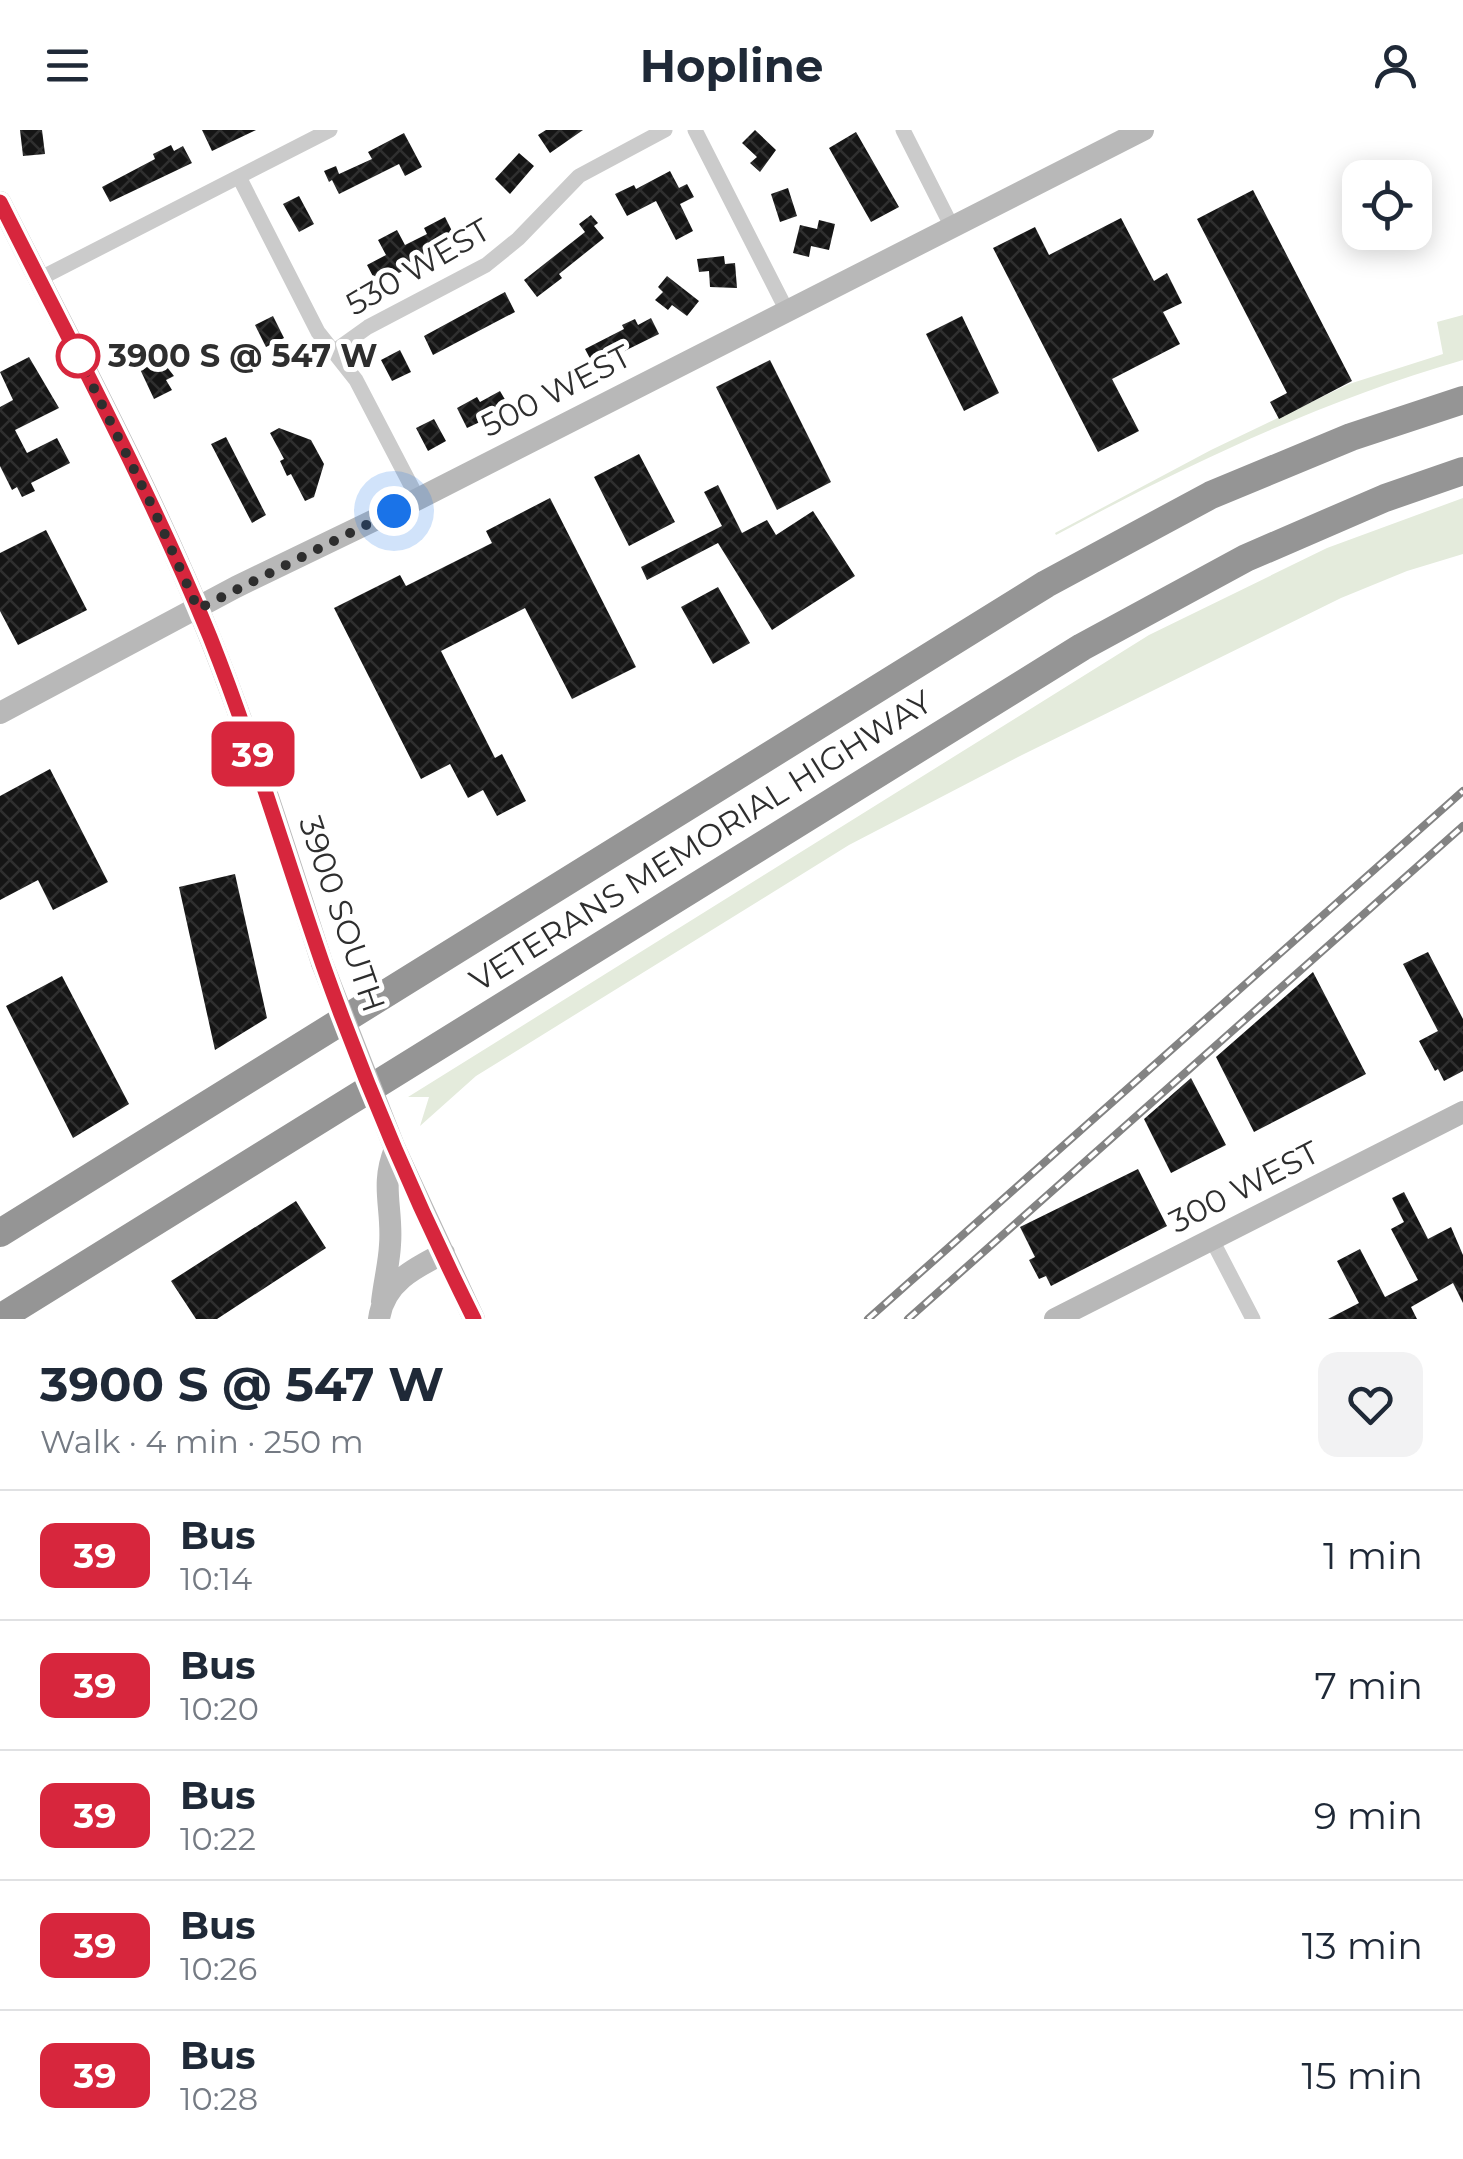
<!DOCTYPE html>
<html lang="en">
<head>
<meta charset="utf-8">
<style>
  body { margin:0; font-family:Montserrat,sans-serif; background:#f2f2f3; color:#1f2937; height:100vh; display:flex; flex-direction:column; font-size:38px; white-space:nowrap }
  * { box-sizing:border-box; margin:0 }
  p { font-size:32px; color:#747a83 }
  .icon { flex:none; width:55px; height:55px; fill:none; stroke:currentColor; stroke-width:2; stroke-linecap:round; stroke-linejoin:round }
  .map { position:relative; height:1189px; overflow:hidden }
  .sheet { display:flex; flex-direction:column; background:#fff; flex:1 }
  .sheet>* { flex:none }
  .badge { padding:0 20px; border-radius:15px; font-size:35px; line-height:65px }
  .controls { position:absolute; left:1342px; top:30px; display:grid; gap:20px }
  .controls a { display:grid; place-items:center; width:90px; height:90px; border-radius:20px; background:#fff; box-shadow:0 5px 25px #0003; font-size:50px }
  .you { position:absolute; width:50px; height:50px; margin:-25px; border:8px solid #fff; border-radius:50%; background:#1a73e8; box-shadow:0 0 0 15px #1a73e833 }
  .map>.badge { position:absolute; translate:-50% -50%; box-shadow:0 0 0 5px #fff }
  .round { display:grid; place-items:center; flex:none; width:105px; height:105px; border-radius:20px; background:#f2f2f3 }
  .headline { display:flex; align-items:center; justify-content:space-between; height:170px; padding:0 40px }
  h1 { font-size:48px; font-weight:700; line-height:75px }
  ul { padding:0; list-style:none }
  li { display:flex; align-items:center; gap:30px; height:130px; padding:0 40px; border-top:2px solid #e0e1e3 }
  li div { flex:1 }
  li b { display:block; font-size:38px }
  li em { font-style:normal }
  li .badge { min-width:110px; font-weight:700; text-align:center }
  header { display:flex; justify-content:space-between; align-items:center; height:130px; padding:0 40px; background:#fff; font-size:45px; font-weight:700 }
  .map>svg:first-child { display:block }
  .green { fill:#e4ebdc }
  .building { fill:url(#building-cross-hatch) }
  .lines { fill:none; stroke-linecap:round; stroke-linejoin:round }
  .street { stroke:#cbcbcb; stroke-width:15 }
  .secondary { stroke:#b8b8b8; stroke-width:22 }
  .highway { stroke:#959595; stroke-width:28 }
  .rail-casing { stroke:#838383; stroke-width:8 }
  .rail { stroke:#fff; stroke-width:4; stroke-dasharray:11; stroke-linecap:butt }
  .secondary-bridge { stroke:#b8b8b8; stroke-width:22 }
  .line-casing { stroke:#fff; stroke-width:22 }
  .line { stroke:#d7263d; stroke-width:15 }
  .walk { stroke:#2e2e2e; stroke-width:10; stroke-dasharray:0 18 }
  .stop-dot { fill:#fff; stroke:#d7263d; stroke-width:5 }
  .labels { text-anchor:middle; stroke-width:10; stroke-linejoin:round; paint-order:stroke }
  .street-label { font-size:32px; fill:#2e2e2e; stroke:#fff }
  .stop-label { font-size:32px; font-weight:bold; fill:#2e2e2e; stroke:#fff; text-anchor:start }
</style>
</head>
<body>
<header><svg class="icon" aria-label="menu" viewBox="0 0 24 24"><path d="M4 6h16M4 12h16M4 18h16"/></svg>Hopline<svg class="icon" aria-label="person" viewBox="0 0 24 24"><circle cx="12" cy="8" r="4"/><path d="M4 21q1-7 8-7t8 7"/></svg></header>
<div class="map">
<svg width="1463" height="1189" viewBox="0 0 1463 1189">
  <defs>
    <pattern id="building-cross-hatch" width="8" height="8" patternUnits="userSpaceOnUse" patternTransform="scale(2.5)"><rect width="8" height="8" fill="#151515"/><path d="M0 0l8 8M0 8l8-8" fill="none" stroke="#2f2f2f"/></pattern>
  </defs>
  <rect width="100%" height="100%" fill="#fff"/>
  <!-- green -->
  <path class="green" d="M1463,185v45c-144,42 -275,104 -407,175l-1,-2 156,-83 138,-66 94,-30 -6,-32z
    M1463,368v56l-56,17 -66,27 -319,157 -173,90 -373,231 -56,50 9,-29h-21l741,-462 178,-87z"/>
  <!-- building -->
  <path class="building" d="M20,0h22l3,24 -22,2z
    M202,0h54l-44,21z
    M546,0h37l-33,23 -12,-18z
    M755,0l21,20 -16,22 -10,-9 7,-6 -15,-14z
    M856,2l43,75 -28,15 -42,-74z
    M404,3l18,34 -17,9 -6,-12 -60,30 -7,-14 -3,2 -5,-11 12,-5 3,8 33,-15 -4,-7z
    M171,15l3,6 9,-5 9,17 -82,39 -8,-15 53,-28 -2,-5z
    M519,23l15,13 -24,28 -15,-15z
    M670,41l9,17 8,-4 7,13 -14,7 13,27 -17,9 -20,-39 -29,15 -12,-22 19,-9 2,4z
    M788,58l9,28 -17,6 -9,-28z
    M1253,60l99,191 -73,38 -9,-17 17,-9 -90,-174z
    M299,66l15,28 -15,8 -16,-28z
    M591,85l7,8 -4,3 10,12 -45,36 3,4 -25,19 -13,-17 61,-48 -6,-8z
    M445,87l13,26 -81,41 -10,-19 19,-10 -8,-15 19,-10 8,15 22,-11 -3,-6z
    M1121,88l33,63 13,-8 15,30 -19,9 17,32 -68,35 27,52 -41,21 -105,-204 42,-21 14,28z
    M819,90l16,4 -6,26 -18,-4 -2,11 -16,-4 7,-28 17,4z
    M724,126l1,8 10,-1 2,25 -27,-1 -1,-16 -10,1 -2,-13z
    M667,146l32,25 -12,15 -15,-11 -4,5 -13,-10 8,-8 -5,-5z
    M505,162l10,20 -82,43 -9,-19z
    M273,186l11,22 -18,9 -11,-22z
    M962,186l37,77 -35,18 -38,-77z
    M651,188l8,16 -65,32 -9,-17 39,-20 -2,-4 13,-6 3,6z
    M400,220l11,22 -19,9 -11,-21z
    M29,227l30,51 -44,22 12,23 30,-15 13,25 -39,20 4,8 -13,6 -5,-10 -5,3 -12,-24v-59l13,-7 -13,-28z
    M159,227l15,19 -8,4 6,10 -18,9 -15,-32z
    M770,230l61,122 -54,28 -61,-123z
    M500,261l10,17 -43,20 -10,-20 20,-11 3,5z
    M434,289l12,22 -18,10 -12,-23z
    M279,298l32,12 13,24 -10,33 -9,4 -14,-27 -4,2 -7,-15 4,-2 -14,-26z
    M226,307l40,78 -14,8 -41,-79z
    M639,324l36,68 -46,24 -35,-69z
    M718,355l24,48 25,-13 9,15 37,-24 42,65 -83,54 -54,-87 -71,37 -6,-13 81,-41 -18,-34z
    M550,368l86,169 -64,32 -47,-91 -84,43 54,107 7,-4 24,47 -29,15 -14,-26 -15,8 -18,-34 -29,15 -87,-171 66,-33 6,11 86,-43 -6,-12z
    M46,400l41,80 -69,35 -18,-34v-58z
    M718,457l32,56 -37,21 -32,-57z
    M50,639l58,113 -55,28 -15,-30 -38,20v-104z
    M235,744l32,144 -52,32 -36,-163z
    M1428,822l35,67v52l-19,10 -6,-12 -3,2 -16,-30 19,-10 -35,-67z
    M1313,842l53,102 -112,58 -38,-75z
    M62,846l67,128 -56,34 -67,-132z
    M1191,948l35,67 -55,28 -27,-54z
    M1138,1039l29,57 -116,60 -5,-10 -7,3 -10,-19 6,-3 -15,-30z
    M1404,1062l24,47 23,-12 12,28v48l-10,-20 -42,24 6,12h-89l31,-16 -22,-42 23,-12 25,48 33,-17 -27,-51 13,-7 -12,-24z
    M296,1071l30,47 -109,71h-21l-25,-38z"/>
  <g class="lines">
    <!-- street -->
    <path class="street" d="M695,0l92,181
      M903,0l49,97
      M239,47l79,155 38,48 62,119
      M39,149l291,-149
      M333,222l35,-25 118,-62 32,-26 61,-63 86,-46
      M1212,1110l41,79"/>
    <!-- secondary -->
    <path class="secondary" d="M0,72c73,145 151,287 211,438 42,106 76,214 111,323
      M0,583l236,-126 182,-88 725,-369
      M395,1019l79,170
      M382,1172c2,-19 7,-38 8,-57 3,-37 -10,-59 5,-96
      M379,1189c5,-36 35,-51 65,-66
      M1055,1189l408,-207"/>
    <!-- highway -->
    <path class="highway" d="M0,1103l1046,-649 165,-89 140,-58 112,-37
      M0,1188l1082,-671 164,-89 139,-60 78,-27"/>
    <!-- rail casing -->
    <g class="rail-casing">
      <path id="rail" d="M868,1189l595,-528
        M908,1189l555,-493"/>
    </g>
    <!-- rail -->
    <use href="#rail" class="rail"/>
    <!-- secondary-bridge -->
    <path class="secondary-bridge" d="M322,833l73,186"/>
  </g>
  <g class="lines">
    <!-- line casing -->
    <g class="line-casing">
      <path id="line" d="M0,72c72,144 149,286 210,435 43,108 75,219 113,328 43,121 94,240 151,354"/>
    </g>
    <!-- line -->
    <use href="#line" class="line"/>
    <!-- walk -->
    <path class="walk" d="M78,226l-4,-8 80,162 44,99 196,-98"/>
  </g>
  <!-- markers -->
  <circle class="stop-dot" cx="78" cy="226" r="20"/>
  <g class="labels">
    <!-- street labels -->
    <g class="street-label">
      <text transform="translate(418 137) rotate(-30)" y="11">530 WEST</text>
      <text transform="translate(556 261) rotate(-27)" y="11">500 WEST</text>
      <text transform="translate(701 711) rotate(-32)" y="11">VETERANS MEMORIAL HIGHWAY</text>
      <text transform="translate(342 784) rotate(71)" y="11">3900 SOUTH</text>
      <text transform="translate(1244 1057) rotate(-27)" y="11">300 WEST</text>
    </g>
    <!-- stop labels -->
    <g class="stop-label">
      <text x="108" y="237">3900 S @ 547 W</text>
    </g>
  </g>
</svg>
<div class="controls">
<a><svg class="icon" aria-label="locate" viewBox="0 0 24 24"><circle cx="12" cy="12" r="6"/><path d="M12 2v4M12 18v4M2 12h4M18 12h4"/></svg></a>
</div>
<div class="you" style="left:394px;top:381px"></div>
<b class="badge" style="left:253px;top:624px;background:#d7263d;color:#fff">39</b>
</div>
<section class="sheet">
<div class="headline"><div><h1>3900 S @ 547 W</h1><p>Walk · 4 min · 250 m</p></div><a class="round"><svg class="icon" aria-label="heart" viewBox="0 0 24 24"><path d="M12 20l-8-8c-3-5 5-10 8-4 3-6 11-1 8 4z"/></svg></a></div>
<ul>
<li><span class="badge" style="background:#d7263d;color:#fff">39</span><div><b>Bus</b><p>10:14</p></div><em>1 min</em></li>
<li><span class="badge" style="background:#d7263d;color:#fff">39</span><div><b>Bus</b><p>10:20</p></div><em>7 min</em></li>
<li><span class="badge" style="background:#d7263d;color:#fff">39</span><div><b>Bus</b><p>10:22</p></div><em>9 min</em></li>
<li><span class="badge" style="background:#d7263d;color:#fff">39</span><div><b>Bus</b><p>10:26</p></div><em>13 min</em></li>
<li><span class="badge" style="background:#d7263d;color:#fff">39</span><div><b>Bus</b><p>10:28</p></div><em>15 min</em></li>
</ul>
</section>
</body>
</html>
